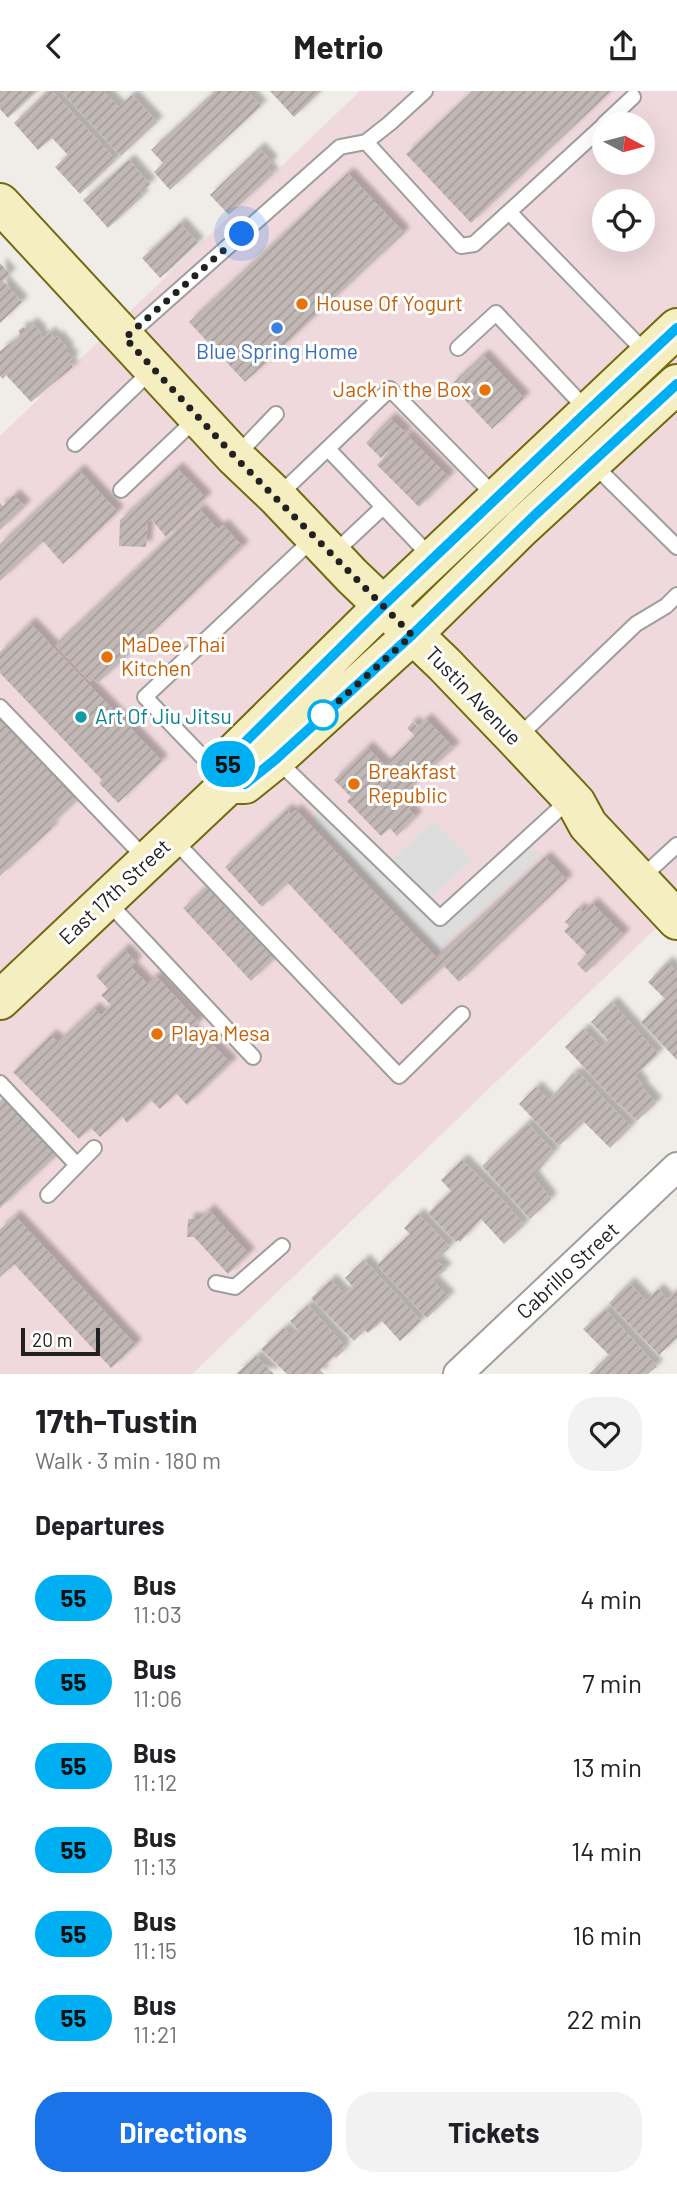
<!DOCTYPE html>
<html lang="en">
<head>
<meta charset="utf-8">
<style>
  body { margin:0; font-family:Barlow,sans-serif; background:#f2f2f2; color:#202124; height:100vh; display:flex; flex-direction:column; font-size:26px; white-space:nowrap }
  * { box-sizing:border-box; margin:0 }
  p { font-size:23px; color:#757577 }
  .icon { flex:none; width:38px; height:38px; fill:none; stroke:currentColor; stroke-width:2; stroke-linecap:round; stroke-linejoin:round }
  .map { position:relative; height:1283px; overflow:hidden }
  .drawer { display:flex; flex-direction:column; background:#fff; flex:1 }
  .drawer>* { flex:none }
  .badge { padding:0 14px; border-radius:23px; font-size:24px; line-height:46px }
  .needle { width:46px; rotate:97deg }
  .controls { position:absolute; left:592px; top:21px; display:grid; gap:14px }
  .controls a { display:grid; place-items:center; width:63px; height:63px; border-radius:50%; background:#fff; box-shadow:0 7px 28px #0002; font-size:35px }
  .scale { position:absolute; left:21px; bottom:18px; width:79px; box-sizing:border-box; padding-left:7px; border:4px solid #212121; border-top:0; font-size:19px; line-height:24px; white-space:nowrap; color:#212121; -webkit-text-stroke:5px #fff; paint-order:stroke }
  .you { position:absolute; width:35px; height:35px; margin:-18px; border:5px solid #fff; border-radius:50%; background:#1a73e8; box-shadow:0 0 0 10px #1a73e833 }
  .map>.badge { position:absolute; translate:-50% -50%; box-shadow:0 0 0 4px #fff }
  h2 { padding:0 35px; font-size:26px; line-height:63px }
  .round { display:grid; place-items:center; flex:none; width:74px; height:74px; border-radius:28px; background:#f2f2f2 }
  .head { display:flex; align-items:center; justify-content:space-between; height:119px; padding:0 35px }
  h1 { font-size:33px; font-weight:700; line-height:52px }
  .action { display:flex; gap:14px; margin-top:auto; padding:14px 35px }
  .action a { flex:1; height:80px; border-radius:28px; background:#1a73e8; color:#fff; font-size:28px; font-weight:700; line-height:80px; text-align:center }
  .action a+a { background:#f2f2f2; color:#202124 }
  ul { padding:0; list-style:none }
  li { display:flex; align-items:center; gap:21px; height:84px; padding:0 35px }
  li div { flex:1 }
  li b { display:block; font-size:26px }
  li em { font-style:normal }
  li .badge { min-width:77px; font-weight:700; text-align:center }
  header { display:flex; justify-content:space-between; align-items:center; height:91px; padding:0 35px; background:#fff; font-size:32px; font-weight:700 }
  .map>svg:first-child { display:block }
  .commercial { fill:#efd9dc; fill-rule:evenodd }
  .parking { fill:#ddd }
  .building { fill:url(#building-hatch); filter:url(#shadow) }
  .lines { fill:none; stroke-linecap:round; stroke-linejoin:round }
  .lane-casing { stroke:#9e9e9e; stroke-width:18 }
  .street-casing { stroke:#9e9e9e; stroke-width:32 }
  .secondary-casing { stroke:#726a0e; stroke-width:42 }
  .lane { stroke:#fff; stroke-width:14 }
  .street { stroke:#fff; stroke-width:28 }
  .secondary { stroke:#f5eec1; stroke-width:38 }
  .line-casing { stroke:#fff; stroke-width:16 }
  .line { stroke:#00aff2; stroke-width:10 }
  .walk { stroke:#212121; stroke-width:7; stroke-dasharray:0 12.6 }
  .food-dot { fill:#e8710a; stroke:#fff; stroke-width:2.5 }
  .shop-dot { fill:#3f7fe0; stroke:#fff; stroke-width:2.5 }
  .stop-dot { fill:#fff; stroke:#00aff2; stroke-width:3.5 }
  .culture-dot { fill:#0f9aa8; stroke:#fff; stroke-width:2.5 }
  .labels { text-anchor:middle; stroke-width:6; stroke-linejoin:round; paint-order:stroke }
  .food-label { font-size:21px; fill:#c56008; stroke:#fff; text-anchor:start }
  .shop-label { font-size:21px; fill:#366cbe; stroke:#fff }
  .street-label { font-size:21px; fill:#212121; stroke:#fff }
  .culture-label { font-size:21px; fill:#0d838f; stroke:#fff; text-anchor:start }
</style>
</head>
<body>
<header><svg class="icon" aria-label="back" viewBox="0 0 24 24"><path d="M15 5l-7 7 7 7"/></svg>Metrio<svg class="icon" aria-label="share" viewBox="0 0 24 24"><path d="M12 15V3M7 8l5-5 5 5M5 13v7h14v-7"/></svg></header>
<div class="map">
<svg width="677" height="1283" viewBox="0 0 677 1283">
  <defs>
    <pattern id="building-hatch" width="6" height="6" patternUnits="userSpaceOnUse" patternTransform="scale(1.75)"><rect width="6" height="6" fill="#c1b7b5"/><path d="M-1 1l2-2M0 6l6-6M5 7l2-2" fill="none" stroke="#a69d9b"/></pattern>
    <filter id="shadow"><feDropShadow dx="6" dy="-6" stdDeviation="2" flood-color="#0004"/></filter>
  </defs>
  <rect width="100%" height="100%" fill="#f0ece8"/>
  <!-- commercial -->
  <path class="commercial" d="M360,0h317v817l-485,466h-192v-938zM604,33h38v39h-38zM604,110h38v39h-38z"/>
  <!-- parking -->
  <path class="parking" d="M324,701l67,69 42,-40 39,39 -42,39 10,9 76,-65 27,11 -106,98 -124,-130z"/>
  <!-- building -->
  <path class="building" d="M0,0h37l-29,27 -8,-9z
    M47,0h5l64,69 -36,34 -25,-27 13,-12 -16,-17 -14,12 -24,-27z
    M61,0h42l16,16 13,-12 25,27 -36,34z
    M215,0h32l14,15 -91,84 -16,-18 9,-9 -12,-13z
    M270,0h51l-27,26z
    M473,0h138l-140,132 -65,-69z
    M259,57l13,14 -5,5 6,7 -44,41 -19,-20z
    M129,69l21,24 -10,8 3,4 -35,32 -25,-28z
    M348,82l56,60 -159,149 -56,-60z
    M180,132l18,20 -38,35 -18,-20z
    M0,172l10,11 -7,7 19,21 -22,21z
    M31,232l10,9 -2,1 4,5 6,-6 6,6 2,-2 11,13 -2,2 7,7 -4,4 4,5 -42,35 -25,-27 -3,4 -3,-3v-25l19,-14 1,-4 -2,-2 5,-4 2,2z
    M483,264l41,43 -32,31 -41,-44z
    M390,327l16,15 -25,25 -15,-15z
    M407,344l42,42 -30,30 -42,-42z
    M177,377l29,30 -40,39 -14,-17 -4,2 -2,25 -27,-1 1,-26z
    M79,379l39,42 -55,52 -20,-23 -43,40v-37z
    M14,404l11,11 -25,24v-27l3,3z
    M199,418l19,20 5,-4 20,22 -145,136 -4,-4 -4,3 -35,-37z
    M30,532l132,138 -44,42 -19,-20 3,-3 -102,-107v-21z
    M0,624l62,67 -2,2 16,17 -26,25 2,2 -52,48z
    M426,628l28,29 -46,42 10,11 -9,8 7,8 -19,19 -7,-8 -9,8 -34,-35 4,-4 -17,-17 33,-33 18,18 30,-29 -8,-8 6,-6 4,5z
    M287,718l4,5 5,-4 140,147 109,-100 22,23 -108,102 -15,-16 -42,39 -114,-122 -26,24 -37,-40z
    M206,796l68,72 -23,22 -68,-73z
    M592,812l32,32 -38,38 -9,-9 10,-10 -23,-23 5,-5 -4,-4 14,-14 4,4z
    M124,858l12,13 -5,5 9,9 7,8 9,-8 43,46 -8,8 12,13 4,-4 24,24 -44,42 -11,-12 -16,16 -9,-9 -24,23 -5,-7 -22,21 -9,-9 -12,11 -66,-67 38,-37 7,7 36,-34 7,7 10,-10 -10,-10 7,-6 -12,-13z
    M667,871l10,10v88l-36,-38 24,-23 -17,-17z
    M612,911l46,52 -23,22 8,9 -2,1 15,17 -19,18 -16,-16 -1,1 -55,-59 19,-18 17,18 7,-7 -17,-18z
    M578,981l53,55 -21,21 -26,-26 -25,24 -40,-42 17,-17 13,13 24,-27 1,2z
    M4,1006l53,58 -57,53v-107z
    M527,1032l27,29 -21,24 18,23 -21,20 -48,-53z
    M462,1069l40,39 22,26 -20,19 -23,-25 -21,23 -2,-2 -2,2 -28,-29 23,-22 -10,-11z
    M209,1119l40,44 -21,20 -34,-37h-7l1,-18h11z
    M418,1123l32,33 -14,13 10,9 -13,12 16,16 -22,21 -50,-53 33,-31 -6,-6z
    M15,1125l121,129 -25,23 -97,-104 -14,13v-48z
    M364,1169l57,61 -21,20 -18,-20 -14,12 -3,-3 -11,11 -43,-43 20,-18 13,14 9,-7 -8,-9z
    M629,1192l17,18 12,-12 9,10 10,-9v48l-18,17 -50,-52z
    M308,1214l37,41 -3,2 2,2 -8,8 -2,-2 -14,14 4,4h-37l-26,-25 23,-21 8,8 6,-6 -8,-9z
    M605,1218l52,57 -9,8h-59l20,-19 -26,-26z
    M256,1265l18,18h-38z"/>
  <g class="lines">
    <!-- lane casing -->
    <g class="lane-casing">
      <path id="lane" d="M604,33l29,-27
        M366,51l95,104 13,-2 130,-119
        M509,121l138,142
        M126,246l214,-190 26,-5 24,-19 35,-32
        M458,257l38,-35 91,97
        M75,353l77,-74
        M328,358l103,108
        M236,365l40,-42
        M592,372l85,84
        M121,399l76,-72
        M277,406l113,-108 106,108
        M333,463l50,-47
        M0,616l147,153
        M517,647l119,-114 30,-18 11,-11
        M277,669l163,158 130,-119
        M221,685l-76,-79 169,-159
        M173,748l226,237 63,-62
        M640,788l37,-34
        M107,810l146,156
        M0,992l77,82
        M48,1104l46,-47
        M216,1192l19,4 47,-41"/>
    </g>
    <!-- street casing -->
    <g class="street-casing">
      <path id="street" d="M458,1283l219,-207"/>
    </g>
    <!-- secondary casing -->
    <g class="secondary-casing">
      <path id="secondary" d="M0,112l235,254 42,40 75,79 92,88 72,75 60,64 12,22 89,95
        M229,693l-3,-15 5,-13 152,-150 294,-278
        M0,909l229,-216h16l31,-25 136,-124 109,-107 156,-144"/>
    </g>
    <!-- lane -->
    <use href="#lane" class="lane"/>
    <!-- street -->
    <use href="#street" class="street"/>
    <!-- secondary -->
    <use href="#secondary" class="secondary"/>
  </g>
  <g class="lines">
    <!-- line casing -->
    <g class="line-casing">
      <path id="line" d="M677,237l-89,83 -205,195 -152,150 -5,13 3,15h16l31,-25 136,-124 124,-121 141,-130"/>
    </g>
    <!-- line -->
    <use href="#line" class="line"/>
    <!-- walk -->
    <path class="walk" d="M242,143l-117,104 110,119 177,178 -94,85 5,-5"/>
  </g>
  <!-- markers -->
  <g class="food-dot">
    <circle cx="302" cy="213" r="7"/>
    <circle cx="485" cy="299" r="7"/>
    <circle cx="107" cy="566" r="7"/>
    <circle cx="354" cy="693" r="7"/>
    <circle cx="157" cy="943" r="7"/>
  </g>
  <circle class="shop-dot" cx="277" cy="237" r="7"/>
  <circle class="stop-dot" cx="323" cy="624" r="14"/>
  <circle class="culture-dot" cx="81" cy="626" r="7"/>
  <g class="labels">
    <!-- food labels -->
    <g class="food-label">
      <text x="316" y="220">House Of Yogurt</text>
      <text x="471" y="306" text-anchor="end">Jack in the Box</text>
      <text x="121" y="561">MaDee Thai<tspan x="121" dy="24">Kitchen</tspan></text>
      <text x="368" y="688">Breakfast<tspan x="368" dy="24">Republic</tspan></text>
      <text x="171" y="950">Playa Mesa</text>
    </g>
    <!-- shop labels -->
    <g class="shop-label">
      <text x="277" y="268">Blue Spring Home</text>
    </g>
    <!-- street labels -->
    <g class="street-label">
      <text transform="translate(473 605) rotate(46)" y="7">Tustin Avenue</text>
      <text transform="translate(115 801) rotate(-43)" y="7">East 17th Street</text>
      <text transform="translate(568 1180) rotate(-43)" y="7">Cabrillo Street</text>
    </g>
    <!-- culture labels -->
    <g class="culture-label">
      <text x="95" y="633">Art Of Jiu Jitsu</text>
    </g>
  </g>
</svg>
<div class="controls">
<a><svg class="needle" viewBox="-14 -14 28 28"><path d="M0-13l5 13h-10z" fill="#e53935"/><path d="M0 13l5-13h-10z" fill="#757577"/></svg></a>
<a><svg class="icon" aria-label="locate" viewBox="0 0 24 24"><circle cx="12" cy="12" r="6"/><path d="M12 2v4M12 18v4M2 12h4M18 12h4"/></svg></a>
</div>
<div class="scale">20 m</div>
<div class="you" style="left:242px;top:143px"></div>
<b class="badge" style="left:228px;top:673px;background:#00aff2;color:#111">55</b>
</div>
<section class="drawer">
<div class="head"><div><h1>17th-Tustin</h1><p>Walk · 3 min · 180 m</p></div><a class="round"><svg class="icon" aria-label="heart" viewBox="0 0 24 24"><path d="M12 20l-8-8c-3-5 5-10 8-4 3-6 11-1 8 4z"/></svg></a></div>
<h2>Departures</h2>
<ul>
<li><span class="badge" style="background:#00aff2;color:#111">55</span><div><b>Bus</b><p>11:03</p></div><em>4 min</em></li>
<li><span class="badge" style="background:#00aff2;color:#111">55</span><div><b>Bus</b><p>11:06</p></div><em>7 min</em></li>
<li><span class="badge" style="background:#00aff2;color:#111">55</span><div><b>Bus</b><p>11:12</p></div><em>13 min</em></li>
<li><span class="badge" style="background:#00aff2;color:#111">55</span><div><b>Bus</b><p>11:13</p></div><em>14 min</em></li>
<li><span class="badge" style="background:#00aff2;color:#111">55</span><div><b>Bus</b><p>11:15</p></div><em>16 min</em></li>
<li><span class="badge" style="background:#00aff2;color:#111">55</span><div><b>Bus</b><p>11:21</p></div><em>22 min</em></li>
</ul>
<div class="action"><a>Directions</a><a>Tickets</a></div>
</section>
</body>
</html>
